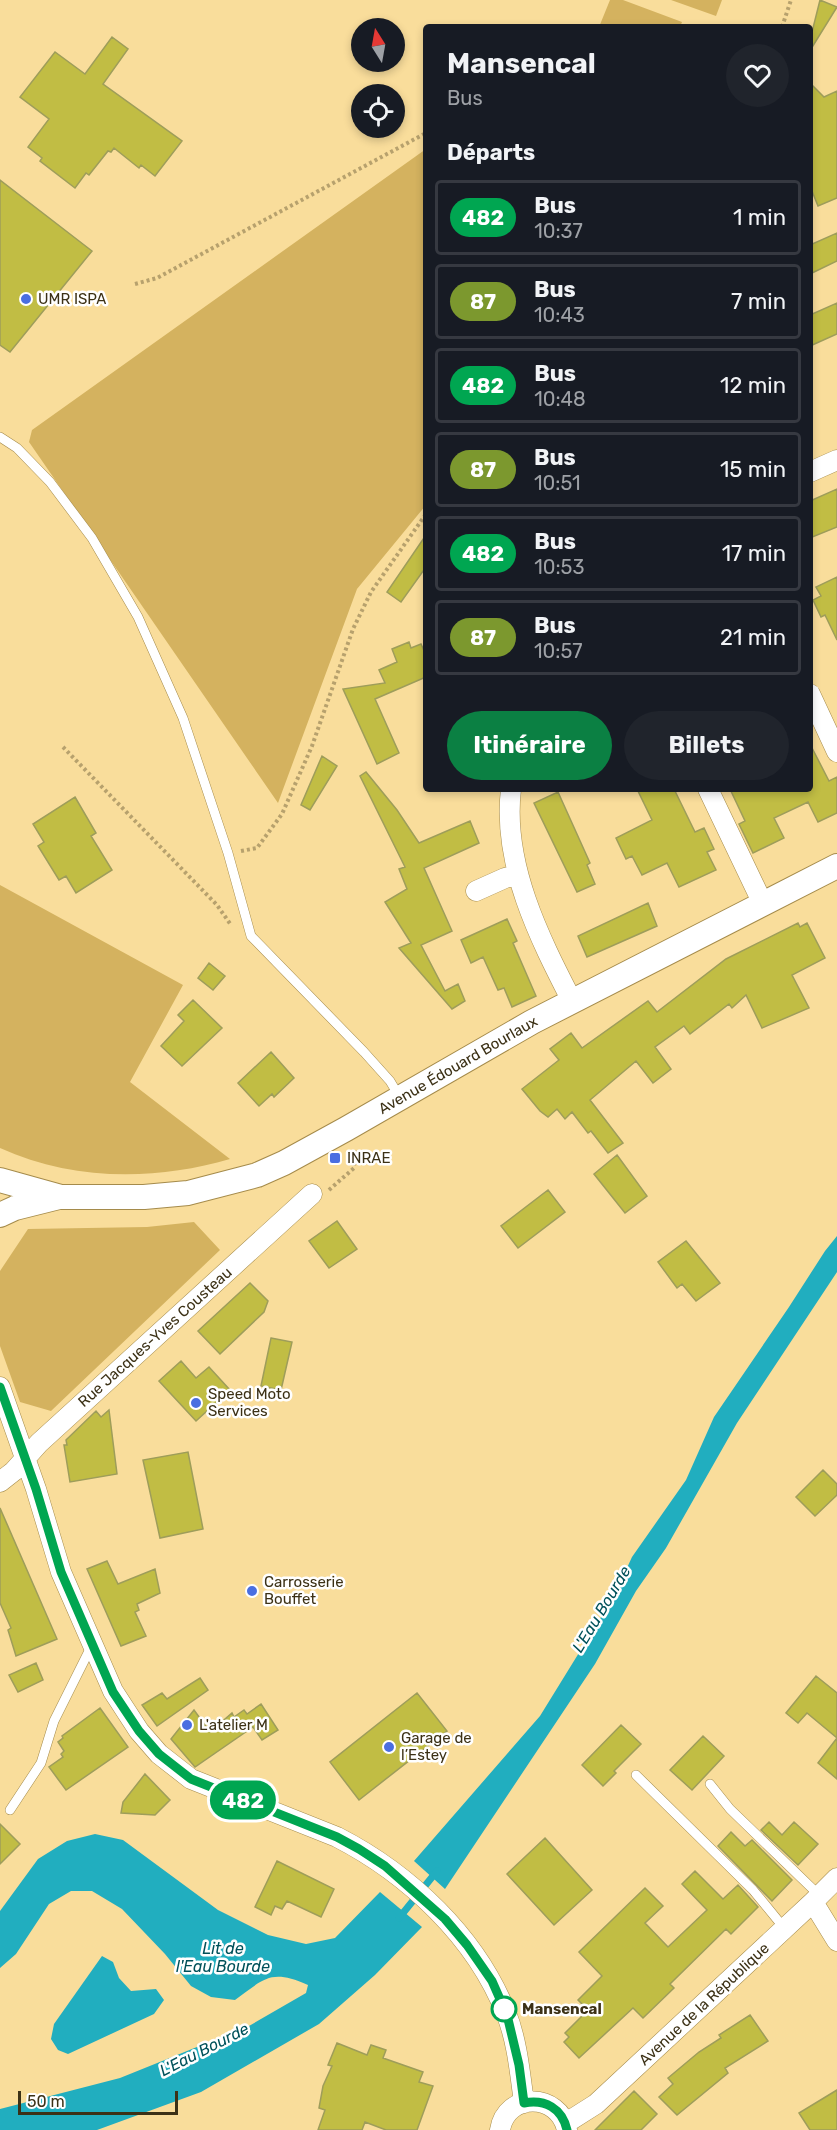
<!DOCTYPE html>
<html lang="fr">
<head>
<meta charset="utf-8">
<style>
  body { margin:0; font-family:Rubik,sans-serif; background:#20242c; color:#f1f3f6; height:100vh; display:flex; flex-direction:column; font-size:22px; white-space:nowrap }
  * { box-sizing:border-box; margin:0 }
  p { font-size:20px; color:#9ea1a6 }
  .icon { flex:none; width:33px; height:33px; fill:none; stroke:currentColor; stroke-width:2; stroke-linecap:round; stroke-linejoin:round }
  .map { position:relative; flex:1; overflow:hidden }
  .side { position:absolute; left:423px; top:24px; width:390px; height:768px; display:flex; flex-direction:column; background:#171b24; border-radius:6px; box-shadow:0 3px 9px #0003 }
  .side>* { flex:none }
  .badge { padding:0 12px; border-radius:20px; font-size:21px; line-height:39px }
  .needle { width:39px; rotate:349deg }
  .buttons { position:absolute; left:351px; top:18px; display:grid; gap:12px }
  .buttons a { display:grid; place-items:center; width:54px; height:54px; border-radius:50%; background:#171b24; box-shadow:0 3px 9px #0003; font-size:30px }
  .scale { position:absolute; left:18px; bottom:15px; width:160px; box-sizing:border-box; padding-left:6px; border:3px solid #3c3116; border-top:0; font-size:16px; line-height:21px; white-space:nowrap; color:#3c3116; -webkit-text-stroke:4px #fff; paint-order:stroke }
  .map>.badge { position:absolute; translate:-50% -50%; box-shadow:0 0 0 3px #fff }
  h2 { padding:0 24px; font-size:22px; line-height:54px }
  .round { display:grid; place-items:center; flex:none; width:63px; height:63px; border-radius:32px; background:#20242c }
  .summary { display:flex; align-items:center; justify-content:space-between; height:102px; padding:0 24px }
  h1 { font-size:28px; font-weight:700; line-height:45px }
  .button { display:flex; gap:12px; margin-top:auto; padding:12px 24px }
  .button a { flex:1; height:69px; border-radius:36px; background:#0b8043; color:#fff; font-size:24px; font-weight:700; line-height:69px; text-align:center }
  .button a+a { background:#20242c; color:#f1f3f6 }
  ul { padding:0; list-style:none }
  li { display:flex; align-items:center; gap:18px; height:75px; margin:0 12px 9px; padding:0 12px; border:3px solid #363941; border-radius:6px }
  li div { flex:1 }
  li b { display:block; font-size:22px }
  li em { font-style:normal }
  li .badge { min-width:66px; font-weight:700; text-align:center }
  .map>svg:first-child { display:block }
  .green { fill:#d4b25f }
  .water { fill:#21aebf }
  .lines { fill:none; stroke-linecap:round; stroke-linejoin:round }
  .stream { stroke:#21aebf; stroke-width:7 }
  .building { fill:#c1bd44; stroke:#9e9d5a; stroke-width:1.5 }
  .service-casing { stroke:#a58b4b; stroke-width:10 }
  .minor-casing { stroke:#a58b4b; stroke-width:21 }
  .tertiary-casing { stroke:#a58b4b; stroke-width:26 }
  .path { stroke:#b7a16d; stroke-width:4; stroke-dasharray:3 3; stroke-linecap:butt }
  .service { stroke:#fff; stroke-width:9 }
  .minor { stroke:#fff; stroke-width:20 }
  .tertiary { stroke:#fff; stroke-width:24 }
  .line-casing { stroke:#fff; stroke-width:14 }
  .line { stroke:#00a651; stroke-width:9 }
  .poi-dot { fill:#4a6ee1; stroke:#fff; stroke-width:2 }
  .stop-dot { fill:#fff; stroke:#00a651; stroke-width:3 }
  .labels { text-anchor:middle; stroke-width:5; stroke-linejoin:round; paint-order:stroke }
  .poi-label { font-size:15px; fill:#3c3116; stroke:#fff; text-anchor:start }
  .street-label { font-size:15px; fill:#3c3116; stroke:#fff }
  .stop-label { font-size:15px; font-weight:bold; fill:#3c3116; stroke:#fff; text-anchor:start }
  .water-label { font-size:16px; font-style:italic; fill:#00515a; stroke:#fff }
</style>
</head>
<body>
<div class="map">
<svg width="837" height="2130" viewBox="0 0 837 2130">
  <rect width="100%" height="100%" fill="#f9dd9b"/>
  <!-- green -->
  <path class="green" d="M610,0h13l59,22 -2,5h-81z
    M671,0h51l-6,16z
    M426,149v356l-69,84 -79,214 -249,-361 3,-12z
    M0,885l183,100 -53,97 100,77c-75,22 -158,22 -230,-11z
    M194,1222l26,28 -169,161 -31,-9 -20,-56v-75l28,-42 119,-2z"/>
  <!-- water -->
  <path class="water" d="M837,1236v36l-100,151 -71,125 -30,43 -41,73 -150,225 -31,-28 126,-145 74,-120 18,-39 54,-77 28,-63 75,-110 36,-56z
    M95,1834l28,6 95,70 50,25 38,9 29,-6 45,-46 42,35 -47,48 -56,49 -118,68 -104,38h-97v-21l120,-31 129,-52 57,-33 2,-8c-37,-16 -43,-7 -73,15l-24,-3 -20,-11 -26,-32 -43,-45 -30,-18h-21l-22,13 -33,50 -16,14v-57l38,-52 29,-18z
    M102,1956l11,6 6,16 12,13 25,-2 8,11 -10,14 -86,40 -10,-4 -7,-11 3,-15z"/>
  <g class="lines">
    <!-- stream -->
    <path class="stream" d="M399,1918l38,-47"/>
  </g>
  <!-- building -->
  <path class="building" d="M820,0l17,7 -26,42 -1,-9z
    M112,37l16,12 -25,35 79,57 -27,35 -14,-11 -2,3 -25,-20 -3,4 -3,-1 -19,24 -3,-2 -11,15 -35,-27 2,-3 -14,-11 21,-28 -29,-22 35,-45 30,22z
    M810,83l14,14 13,-6v107l-19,8 -8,-20z
    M0,180l92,71 -82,101 -10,-7z
    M837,233v28l-27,13v-29z
    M837,303v31l-27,12v-31z
    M837,489v38l-27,11v-37z
    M426,535v32l-25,35 -14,-10z
    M837,577v63l-12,-25 -4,2 -8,-17 8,-4 -5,-9z
    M409,642l2,6 10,-4 5,11v22l-51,22 24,54 -22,11 -34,-75 42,-6 -6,-13 18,-8 -5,-13z
    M810,744l19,37 8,-4v36l-19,9 -10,-20 -34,16 10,20 -31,15 -14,-29 6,-3 -15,-32h80z
    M322,756l15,10 -27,44 -9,-5z
    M366,772l31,38 22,33 51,-22 9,22 -55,25 28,63 -31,14 24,46 13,-7 7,17 -13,8 -53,-61 12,-5 -26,-41 22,-13 -8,-20 6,-2 -45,-91z
    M637,789h37l21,43 9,-4 10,21 -7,3 9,18 -37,17 -12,-24 -25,12 -10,-19 -6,3 -10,-21 36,-18z
    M558,792l32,71 -3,2 8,19 -18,8 -43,-89z
    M75,797l21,36 -5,3 21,34 -36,23 -10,-17 -7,4 -21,-34 6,-4 -11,-18z
    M648,903l9,23 -70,31 -9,-21z
    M507,919l10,22 -4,2 23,53 -24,11 -8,-19 -6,2 -15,-33 -12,6 -10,-23z
    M798,923l2,4 7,-4 18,35 -33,17 17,33 -47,20 -16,-33 -14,13 -3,-4 -39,30 -6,-8 -29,21 16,22 -18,14 -17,-22 -46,39 33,43 -15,10 -17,-22 -3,2 -16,-21 -7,7 -8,-10 -9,8 -8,-6 -18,-22 37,-29 -9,-11 21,-16 11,15 66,-47 9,11 69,-53z
    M209,963l16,13 -12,14 -15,-12z
    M193,1000l29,28 -40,38 -21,-20 23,-25 -6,-6z
    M271,1052l23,26 -20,19 -2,-3 -13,12 -21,-23z
    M617,1155l30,41 -22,17 -31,-39z
    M548,1190l17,22 -47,36 -17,-22z
    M337,1221l20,28 -28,19 -20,-27z
    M686,1241l34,42 -24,18 -14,-17 -5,4 -19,-26z
    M250,1283l18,18 -4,11 -44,42 -22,-23z
    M271,1338l21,4 -11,48 -20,-4z
    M181,1361l15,17 13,-11 21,23 -34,31 -37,-40z
    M109,1410l8,64 -47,8 -6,-37h3l-1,-5 30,-29 5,6z
    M188,1452l15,77 -43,9 -17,-78z
    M823,1470l14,14v11l-22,21 -19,-19z
    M0,1508l57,131 -41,17 -8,-26 3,-2 -11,-25z
    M107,1561l11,23 37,-15 5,24 -23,11 2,6 -4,2 11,24 -25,10 -34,-77z
    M36,1663l7,17 -25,12 -9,-17z
    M816,1676l21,17v86l-19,-16 19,-25 -30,-25 -9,10 -12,-10z
    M200,1678l8,12 -51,36 -15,-21 20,-12 5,6z
    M417,1693l30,38 -88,69 -29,-38z
    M261,1704l17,26 -16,10 -9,-13 -58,40 -24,-28 23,-29 16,22 22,-19 2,4 10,-7 3,4z
    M100,1708l28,39 -62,43 -17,-23 14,-10 -2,-3 3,-3 -6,-9 5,-4 -1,-2z
    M621,1725l20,19 -27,27 2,2 -13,13 -21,-21z
    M703,1736l21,20 -32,34 -22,-20z
    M145,1774l25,26 -15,15 -34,-2 2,-11z
    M769,1822l13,13 12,-13 24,22 -20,21 -37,-35z
    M0,1824l20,20 -20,20z
    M731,1832l14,14 7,-6 40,40 -20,21 -54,-55z
    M545,1838l47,52 -38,35 -47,-51z
    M277,1861l57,28 -13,28 -34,-16 -5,8 -7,-3 -4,9 -16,-8z
    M695,1871l28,28 15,-14 20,22 -27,27 -5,-5 -56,55 4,4 -31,30 -10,-10 -54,50 -15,-16 5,-5 -4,-4 23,-23 -10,-10 24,-24 -23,-24 66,-64 18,18 -18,17 23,24 39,-37 -25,-26z
    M750,2015l18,26 -43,27 3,5 -51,42 -18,-18 14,-13 -5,-6 31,-26 22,-14 -2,-3z
    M337,2043l30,12 4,-10 15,5 -3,8 40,14 -4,10 14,4 -16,44h-31l-21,-8 -3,8h-44l7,-20 -6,-2 4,-22 9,-20 -4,-1z
    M837,2090v40h-27l-11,-17z
    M634,2091l23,23 -16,16h-46z"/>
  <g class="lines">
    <!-- service casing -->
    <g class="service-casing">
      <path id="service" d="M0,437l17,11 33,34 42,56 46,79 45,101 45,135 23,83 113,116 26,29 9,15
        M636,1775l117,115 32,39
        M710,1784l20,25 90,87
        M10,1810l31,-47 13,-42 38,-76"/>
    </g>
    <!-- minor casing -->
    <g class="minor-casing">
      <path id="minor" d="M810,472l27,-12
        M810,694l27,58
        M511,789c-9,75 28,148 61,212
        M708,789l55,115
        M476,891l29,-13 13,-3
        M0,1387l36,102 25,83 52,119 26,40 20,23 32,25 146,58c72,37 139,100 169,176 11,27 14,60 18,90
        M0,1482l14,-11 25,-28 273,-249
        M813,1902l24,39
        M566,2123l30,-19 217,-202 24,-24
        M500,2130c6,-38 59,-38 67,0"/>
    </g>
    <!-- tertiary casing -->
    <g class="tertiary-casing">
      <path id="tertiary" d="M0,1180l61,17h83l44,-4 69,-18 27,-12 62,-34 186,-107 305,-156
        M0,1215l15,-7 44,-11"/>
    </g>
    <!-- path -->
    <path class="path" d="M782,27l9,-27
      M135,284l22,-6 269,-145
      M63,747l154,158 14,20
      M241,851l16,-3 25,-34 30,-68 41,-117 18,-37 55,-78
      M329,1190l25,-22 1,-19"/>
    <!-- service -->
    <use href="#service" class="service"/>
    <!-- minor -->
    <use href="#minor" class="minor"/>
    <!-- tertiary -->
    <use href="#tertiary" class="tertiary"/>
  </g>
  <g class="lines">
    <!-- line casing -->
    <g class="line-casing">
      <path id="line" d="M0,1387l36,102 25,83 52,120 26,39 20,23 32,25 146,58 22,12 26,17 60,53 22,26 25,36 15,34 12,50 5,38c21,-4 38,5 43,27"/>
    </g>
    <!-- line -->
    <use href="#line" class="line"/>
  </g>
  <!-- markers -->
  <g class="poi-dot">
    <circle cx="26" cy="299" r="6"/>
    <rect x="329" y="1152" width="12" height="12" rx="3"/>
    <circle cx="196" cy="1403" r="6"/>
    <circle cx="252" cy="1591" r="6"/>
    <circle cx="187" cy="1725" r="6"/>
    <circle cx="389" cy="1747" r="6"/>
  </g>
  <circle class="stop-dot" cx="504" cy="2009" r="12"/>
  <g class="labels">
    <!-- poi labels -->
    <g class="poi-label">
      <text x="38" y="304">UMR ISPA</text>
      <text x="347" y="1163">INRAE</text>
      <text x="208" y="1399">Speed Moto<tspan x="208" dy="17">Services</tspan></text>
      <text x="264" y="1587">Carrosserie<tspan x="264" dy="17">Bouffet</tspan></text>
      <text x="199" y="1730">L'atelier M</text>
      <text x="401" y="1743">Garage de<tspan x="401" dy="17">l’Estey</tspan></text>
    </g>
    <!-- street labels -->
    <g class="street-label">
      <text transform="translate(458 1065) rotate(-30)" y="5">Avenue Édouard Bourlaux</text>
      <text transform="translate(155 1337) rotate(-42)" y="5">Rue Jacques-Yves Cousteau</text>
      <text transform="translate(704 2004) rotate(-43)" y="5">Avenue de la République</text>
    </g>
    <!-- stop labels -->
    <g class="stop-label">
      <text x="522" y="2014">Mansencal</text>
    </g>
    <!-- water labels -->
    <g class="water-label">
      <text transform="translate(601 1609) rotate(-59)" y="6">L'Eau Bourde</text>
      <text x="223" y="1954">Lit de<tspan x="223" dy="18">l'Eau Bourde</tspan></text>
      <text transform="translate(204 2049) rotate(-27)" y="6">L'Eau Bourde</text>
    </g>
  </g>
</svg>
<div class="buttons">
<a><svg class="needle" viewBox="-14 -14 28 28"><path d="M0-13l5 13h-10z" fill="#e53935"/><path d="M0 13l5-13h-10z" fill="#9ea1a6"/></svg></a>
<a><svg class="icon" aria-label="locate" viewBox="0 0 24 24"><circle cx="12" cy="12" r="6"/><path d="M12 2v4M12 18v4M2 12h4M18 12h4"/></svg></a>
</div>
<div class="scale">50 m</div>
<b class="badge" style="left:243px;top:1800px;background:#00a651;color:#fff">482</b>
<section class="side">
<div class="summary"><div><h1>Mansencal</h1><p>Bus</p></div><a class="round"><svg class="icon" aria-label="heart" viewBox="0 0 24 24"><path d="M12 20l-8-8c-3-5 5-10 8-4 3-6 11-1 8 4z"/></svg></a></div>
<h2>Départs</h2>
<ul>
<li><span class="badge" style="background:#00a651;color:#fff">482</span><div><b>Bus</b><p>10:37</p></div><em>1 min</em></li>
<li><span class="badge" style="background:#7c982e;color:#fff">87</span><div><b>Bus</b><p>10:43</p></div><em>7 min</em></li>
<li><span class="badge" style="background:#00a651;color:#fff">482</span><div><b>Bus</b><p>10:48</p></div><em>12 min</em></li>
<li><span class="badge" style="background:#7c982e;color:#fff">87</span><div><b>Bus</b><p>10:51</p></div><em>15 min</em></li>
<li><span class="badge" style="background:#00a651;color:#fff">482</span><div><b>Bus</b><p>10:53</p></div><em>17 min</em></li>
<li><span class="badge" style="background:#7c982e;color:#fff">87</span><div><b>Bus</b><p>10:57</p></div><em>21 min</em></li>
</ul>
<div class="button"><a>Itinéraire</a><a>Billets</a></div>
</section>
</div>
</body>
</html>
